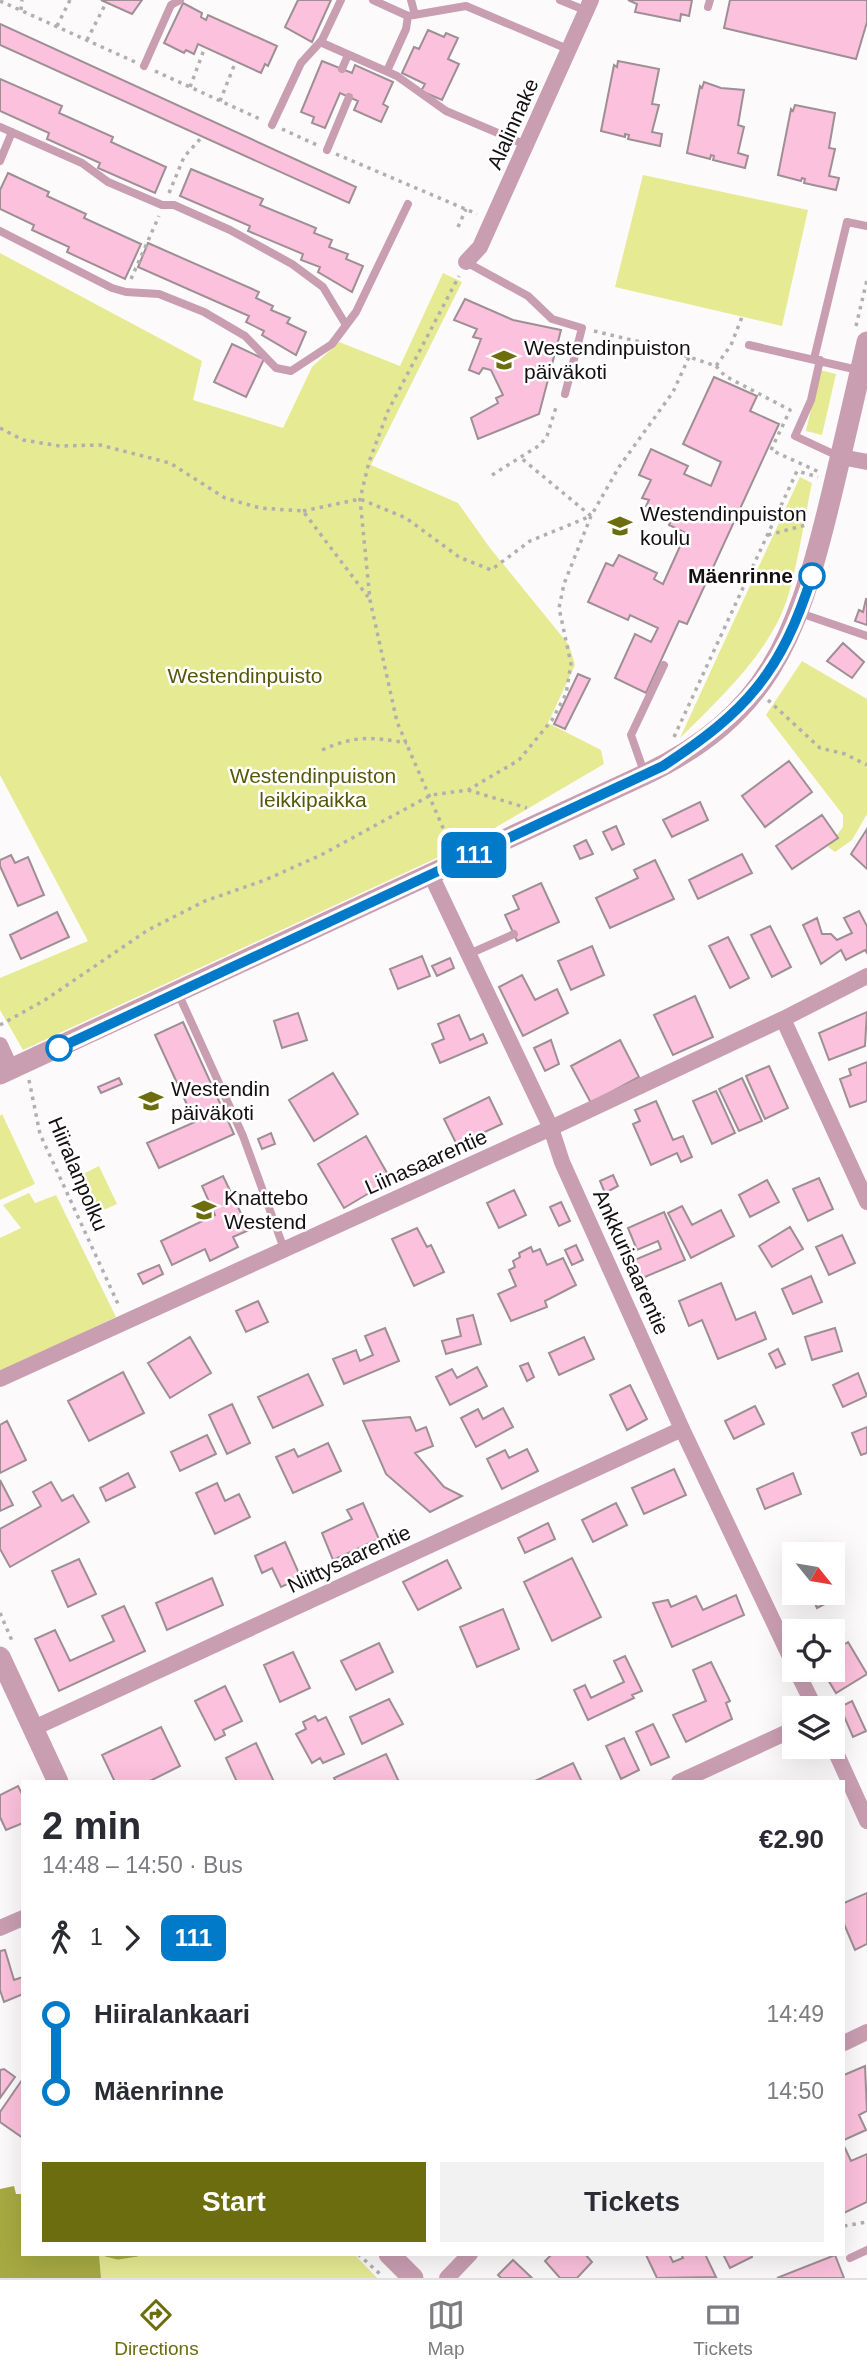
<!DOCTYPE html>
<html lang="en">
<head>
<meta charset="utf-8">
<style>
  body { margin:0; font-family:Helvetica,sans-serif; background:#f2f2f3; color:#2b2b33; height:100vh; display:flex; flex-direction:column; font-size:26px; white-space:nowrap }
  * { box-sizing:border-box; margin:0 }
  p { font-size:23px; color:#7c7c81 }
  .icon { flex:none; width:38px; height:38px; fill:none; stroke:currentColor; stroke-width:2; stroke-linecap:round; stroke-linejoin:round }
  .map { position:relative; flex:1; overflow:hidden }
  .drawer { position:absolute; left:21px; top:1780px; width:824px; height:476px; display:flex; flex-direction:column; background:#fff; border-radius:0px; box-shadow:0 7px 28px #0002 }
  .drawer>* { flex:none }
  .badge { padding:0 14px; border-radius:10px; font-size:24px; line-height:46px }
  .needle { width:46px; rotate:120deg }
  .controls { position:absolute; left:782px; top:1542px; display:grid; gap:14px }
  .controls a { display:grid; place-items:center; width:63px; height:63px; border-radius:0px; background:#fff; box-shadow:0 7px 28px #0002; font-size:35px }
  .map>.badge { position:absolute; translate:-50% -50%; box-shadow:0 0 0 4px #fff }
  .legs { display:flex; align-items:center; gap:10px; height:77px; padding:0 21px; font-size:23px }
  .legs p { margin-inline-start:auto }
  .overview { display:flex; align-items:center; justify-content:space-between; height:119px; padding:0 21px }
  h1 { font-size:38px; font-weight:700; line-height:52px }
  .button { display:flex; gap:14px; margin-top:auto; padding:14px 21px }
  .button a { flex:1; height:80px; border-radius:0px; background:#6b6d0e; color:#fff; font-size:28px; font-weight:700; line-height:80px; text-align:center }
  .button a+a { background:#f2f2f3; color:#2b2b33 }
  ul { padding:0 21px; list-style:none }
  li { display:flex; align-items:center; gap:24px; height:77px; font-size:26px }
  li i { display:grid; place-items:center; width:10px; height:100%; margin:0 9px; background:currentColor }
  li i::after { content:''; width:18px; height:18px; margin:-9px; border:5px solid; border-radius:50%; background:#fff }
  li p { margin-inline-start:auto }
  li:first-child i { background:linear-gradient(#0000 50%,currentColor 0) }
  li:last-child i { background:linear-gradient(currentColor 50%,#0000 0) }
  .menu { display:flex; justify-content:space-around; align-items:center; height:98px; border-top:2px solid #e1e1e2; background:#fff; font-size:19px; color:#7c7c81 }
  .menu a { display:grid; justify-items:center; gap:4px }
  .menu .active { color:#6b6d0e }
  .map>svg:first-child { display:block }
  .green { fill:#e6ea92 }
  .water { fill:#a7aa42 }
  .lines { fill:none; stroke-linecap:round; stroke-linejoin:round }
  .stream { stroke:#a7aa42; stroke-width:5 }
  .building { fill:#fcc1dc; stroke:#9e8f95; stroke-width:2 }
  .path { stroke:#b2afb0; stroke-width:3.5; stroke-dasharray:3.5 5; stroke-linecap:butt }
  .service { stroke:#c99eb1; stroke-width:8 }
  .minor { stroke:#c99eb1; stroke-width:16 }
  .tertiary { stroke:#c99eb1; stroke-width:21 }
  .line-1-casing { stroke:#fff; stroke-width:16 }
  .line-1 { stroke:#007ac9; stroke-width:10 }
  .stop-1-dot { fill:#fff; stroke:#007ac9; stroke-width:3.5 }
  .labels { text-anchor:middle; stroke-width:5; stroke-linejoin:round; paint-order:stroke }
  .street-label { font-size:21px; fill:#140f11; stroke:#fff }
  .poi-label { font-size:21px; fill:#140f11; stroke:#fff; text-anchor:start }
  .stop-label { font-size:21px; font-weight:bold; fill:#140f11; stroke:#fff; text-anchor:end }
  .park-label { font-size:21px; fill:#565807; stroke:#fff }
</style>
</head>
<body>
<div class="map">
<svg width="867" height="2278" viewBox="0 0 867 2278">
  <rect width="100%" height="100%" fill="#fdfafb"/>
  <!-- green -->
  <path class="green" d="M643,175l165,35 -26,116 -167,-39z
    M0,253l202,108 -9,39 90,28 29,-61 27,-25 61,24 43,-93 19,9 -91,183 87,38 32,45 79,97 6,20 -27,58 53,27 3,14 -135,79 -446,207 -23,-40v-32l88,-37 -88,-166z
    M820,370l16,4 -14,61 -16,-4z
    M800,477l12,6c-8,37 -13,75 -23,110 -16,57 -68,104 -109,145z
    M802,661l65,38v115l-15,26 -17,12 -7,-5 15,-20v-12l-77,-100z
    M2,1114l33,70 -35,16v-84z
    M99,1166l18,38 -25,11 -17,-37z
    M29,1193l6,10 21,-8 60,122 -116,55v-134l21,-10 -18,-23z
    M99,2254h255l23,24h-276z"/>
  <!-- water -->
  <path class="water" d="M14,2186l2,8h7v60h76l2,24h-101v-89z"/>
  <g class="lines">
    <!-- stream -->
    <path class="stream" d="M106,2254l12,3 19,-3"/>
  </g>
  <!-- building -->
  <path class="building" d="M101,0h41l-10,14z
    M298,0h33l-19,42 -27,-15z
    M628,0h64l-3,16 -8,-2 -1,7 -45,-9 2,-8z
    M730,0h137v22l-11,37 -132,-31z
    M183,3l19,10 -1,4 5,3 2,-5 69,31 -9,20 -3,-2 -4,9 -63,-29 -4,10 -8,-4 -2,3 -20,-10z
    M0,24l356,163 -7,16 -349,-158z
    M428,30l16,7 2,-4 12,5 -10,21 11,5 -17,36 -21,-9 4,-7 -23,-11 12,-26 5,2z
    M322,61l30,12 3,-8 38,17 -10,22 5,3 -7,15 -27,-12 4,-9 -18,-8 -15,35 -13,-5 2,-6 -13,-5z
    M618,61l41,8 -7,35 7,1 -7,27 10,2 -2,12 -32,-7 1,-4 -4,-1v3l-24,-6 13,-66 3,2z
    M0,79l62,27 -3,7 54,24 -2,5 55,25 -11,26 -57,-25 2,-5 -53,-24 2,-6 -49,-22z
    M704,82l17,6 23,2 -6,35 6,2 -6,26 10,3 -3,12 -32,-8 1,-4 -3,-1 -1,4 -23,-6 13,-67 2,2z
    M795,105l40,8 -6,35 6,1 -6,27 10,2 -3,12 -32,-7 1,-4 -3,-1 -1,3 -23,-6 13,-66 2,2z
    M191,169l72,30 -3,6 56,23 -2,5 18,7 -3,7 19,7 -2,5 17,7 -11,26 -34,-20 2,-5 -19,-7 2,-6 -55,-23 2,-5 -70,-30z
    M8,173l41,19 -2,4 39,18 -2,4 57,26 -16,35 -58,-27 2,-5 -37,-17 2,-5 -34,-16v-19z
    M148,243l111,49 -3,6 17,8 -2,4 19,8 -3,5 19,9 -10,23 -34,-20 2,-4 -18,-9 3,-6 -111,-49z
    M465,299l48,21 48,10 -22,84 -61,25 -7,-21 27,-15 -2,-5 7,-3 -12,-25 -8,-2 -4,6 -10,-4 12,-31 -8,-2 4,-8 -23,-9z
    M232,344l32,15 -18,38 -32,-15z
    M714,377l43,19 -7,15 29,13 -92,200 -8,-3 -33,72 -31,-15 20,-44 16,8 7,-14 -28,-13 -2,5 -40,-18 18,-39 7,3 6,-11 38,18 -3,6 9,5 23,-51 -17,-8 3,-7 -26,-12 3,-6 -7,-2 9,-18 -12,-5 12,-26 37,17 -4,8 27,12 10,-24 -38,-18z
    M866,599h1v26l-12,-4 4,-11 4,2z
    M843,643l21,19 -12,16 -25,-17z
    M578,674l12,5 -25,50 -11,-5z
    M789,761l23,31 -47,35 -23,-31z
    M700,802l8,18 -36,17 -9,-17z
    M822,815l16,23 -46,31 -16,-23z
    M616,826l8,18 -12,6 -9,-18z
    M867,829v40l-16,-15z
    M586,840l7,14 -13,5 -6,-13z
    M742,854l10,19 -54,26 -9,-19z
    M11,855l4,8 13,-6 16,38 -26,11 -18,-40v-6z
    M655,860l19,39 -64,29 -14,-30 42,-20 -4,-8z
    M541,883l18,39 -42,19 -12,-26 14,-6 -6,-13z
    M859,911l8,15v27l-2,-3 -19,10 -5,-10 -20,14 -18,-39 14,-7 5,16h9l6,6 15,-7 -8,-15z
    M57,912l12,25 -48,22 -11,-24z
    M770,926l21,41 -19,10 -21,-42z
    M728,937l21,41 -19,10 -21,-42z
    M592,946l12,29 -33,15 -13,-29z
    M422,956l8,20 -32,13 -8,-20z
    M450,958l4,10 -17,8 -5,-10z
    M522,975l13,25 22,-11 11,24 -45,23 -24,-49z
    M695,996l18,41 -40,18 -19,-40z
    M867,1012l-2,34 -36,14 -10,-27z
    M298,1013l9,27 -25,8 -8,-27z
    M459,1015l11,25 13,-6 4,9 -47,20 -8,-19 12,-5 -6,-15z
    M183,1022l51,112 -75,34 -12,-25 48,-21 -40,-87z
    M551,1040l8,24 -14,7 -11,-23z
    M620,1040l19,37 -48,26 -20,-37z
    M867,1062v39l-17,6 -10,-28 11,-4 -2,-6z
    M769,1066l19,42 -23,11 -19,-43z
    M333,1073l25,41 -44,27 -25,-41z
    M119,1078l3,6 -21,9 -3,-6z
    M742,1078l20,43 -23,10 -20,-42z
    M716,1091l19,42 -23,11 -19,-43z
    M489,1097l13,27 -45,21 -13,-26z
    M656,1101l17,39 10,-4 9,21 -11,5 -4,-9 -26,12 -18,-41 7,-3 -5,-11z
    M271,1133l4,11 -13,5 -4,-10z
    M366,1136l25,44 -47,28 -26,-44z
    M613,1175l5,11 -13,7 -5,-12z
    M223,1176l26,54 -16,7 5,10 -28,14 -5,-12 -33,16 -11,-24 54,-26 -13,-29z
    M819,1178l14,31 -25,12 -15,-32z
    M767,1180l12,22 -29,15 -11,-22z
    M514,1190l12,25 -27,13 -12,-25z
    M561,1202l9,19 -11,5 -9,-19z
    M682,1206l10,19 29,-15 13,26 -43,22 -23,-45z
    M664,1212l21,48 -45,19 -8,-18 29,-12 -3,-8 -21,9 -9,-22z
    M790,1227l13,22 -31,18 -13,-21z
    M417,1228l10,19 4,-2 13,27 -30,14 -22,-47z
    M842,1235l13,28 -26,12 -13,-28z
    M576,1245l7,15 -11,5 -7,-15z
    M531,1247l2,5 7,-3 7,16 16,-7 13,27 -31,16 2,6 -36,14 -13,-27 18,-8 -7,-16 6,-3 -2,-6 7,-4 -1,-4z
    M159,1265l4,9 -20,10 -5,-10z
    M811,1276l11,26 -29,12 -11,-25z
    M721,1283l15,37 19,-8 11,27 -48,20 -16,-39 -13,6 -10,-25z
    M258,1301l10,21 -22,10 -10,-21z
    M473,1315l8,29 -35,10 -4,-13 19,-5 -4,-17z
    M385,1328l14,33 -55,23 -11,-25 23,-9 4,11 13,-6 -8,-19z
    M835,1328l7,23 -30,9 -7,-23z
    M190,1337l21,36 -41,25 -22,-35z
    M584,1337l10,22 -35,16 -10,-22z
    M778,1349l7,15 -9,4 -7,-14z
    M528,1363l6,14 -7,4 -7,-15z
    M477,1367l10,19 -37,19 -14,-28 16,-8 5,9z
    M123,1372l21,41 -55,28 -21,-40z
    M858,1373l9,23 -24,11 -10,-22z
    M308,1374l15,31 -50,23 -15,-31z
    M630,1385l17,34 -20,11 -17,-35z
    M232,1404l18,39 -23,11 -18,-39z
    M755,1406l9,18 -30,15 -9,-18z
    M503,1408l10,19 -37,20 -15,-29 17,-9 5,10z
    M410,1417l6,14 10,-4 7,19 -18,7 29,34 18,9 -32,16 -44,-38 -23,-53z
    M7,1421l19,39 -26,13v-48z
    M867,1427v26l-6,2 -9,-22z
    M207,1435l9,19 -36,17 -9,-19z
    M328,1443l13,28 -48,22 -17,-36 18,-8 4,8z
    M527,1449l11,22 -36,18 -15,-30 18,-9 4,8z
    M674,1469l12,26 -42,19 -12,-26z
    M128,1473l7,14 -29,14 -6,-13z
    M793,1473l8,21 -36,15 -8,-20z
    M0,1480l13,25 -13,6z
    M51,1482l11,19 11,-6 16,27 -79,45 -10,-18v-20l41,-23 -8,-14z
    M217,1483l8,18 14,-7 11,23 -35,17 -19,-41z
    M363,1503l16,36 -46,21 -11,-27 30,-14 -5,-9z
    M616,1503l11,22 -34,17 -11,-22z
    M548,1523l7,16 -30,14 -7,-15z
    M285,1542l16,36 -20,9 -9,-19 -10,5 -7,-17z
    M572,1558l29,59 -49,24 -28,-59z
    M79,1559l17,35 -28,13 -16,-36z
    M447,1560l14,28 -43,22 -15,-28z
    M212,1578l11,27 -56,25 -11,-27z
    M833,1583l7,13 -23,12 -7,-16h23z
    M736,1595l8,20 -72,32 -19,-44 15,-3 3,7 25,-11 7,14z
    M124,1606l21,45 -86,40 -24,-52 20,-9 15,31 44,-20 -12,-25z
    M503,1609l16,40 -42,18 -17,-40z
    M848,1642l19,32 -31,19 -14,-23h11v-19z
    M379,1643l14,29 -37,18 -15,-29z
    M293,1652l17,36 -30,14 -16,-37z
    M625,1656l17,35 -10,4 2,3 -46,22 -14,-30 11,-5 6,13 33,-16 -10,-21z
    M711,1662l19,39 -4,2 6,16 -46,23 -13,-27 33,-14 -13,-31z
    M225,1686l17,35 -19,9 2,5 -10,5 -20,-39z
    M389,1699l14,25 -41,20 -12,-27z
    M852,1701l14,30 -13,6 -13,-30z
    M315,1716l3,5 8,-4 18,37 -21,9 -3,-5 -8,5 -16,-29 10,-5 -3,-7z
    M653,1724l16,33 -18,8 -15,-33z
    M161,1727l19,39 -32,16h-33l-13,-27z
    M624,1738l15,32 -18,9 -15,-33z
    M256,1743l18,39h-37l-11,-24z
    M386,1754l13,28h-63l-2,-4z
    M573,1763l9,19h-49z
    M18,1786l5,10v27l-17,7 -6,-13v-22z
    M867,1893v51l-12,6 -11,-26v-21z
    M5,1950l9,30 9,-3v17l-19,8 -4,-12v-39z
    M865,2066l2,45 -8,4 7,15 -22,10v-65z
    M4,2069l11,8 -15,21v-28z
    M22,2080l1,1v57l-23,-16v-10z
    M844,2146l7,15 16,-7v48l-23,11z
    M552,2254h33l7,8 -15,16h-17l-15,-17z
    M669,2254l4,8 10,-4 -2,-4h24l11,23 -59,1 -11,-23z
    M723,2254h28l1,3 -22,11z
    M835,2255l9,23h-67z
    M513,2260l19,18h-31l-3,-3z"/>
  <g class="lines">
    <!-- path -->
    <path class="path" d="M0,1l135,61
      M21,10l1,-10
      M57,26l13,-26
      M87,40l19,-37
      M155,71l107,49
      M190,87l15,-40
      M220,101l16,-40
      M282,129l35,16
      M336,154l141,60
      M169,193l15,-36 17,-19
      M458,227l8,-18
      M131,279l28,-63
      M856,326l11,-46
      M594,331l59,14 63,21 15,-21 11,-28
      M716,366l9,10 65,34 -19,40 48,22
      M0,428l23,12 37,6 40,-1 70,18 55,35 35,10 43,3 65,86
      M492,475l48,-30 7,-9 10,-32
      M303,511l57,-12 46,19 53,39 32,13 39,-29 61,-25 -70,-58
      M768,535l38,-10
      M768,700l52,48 25,6 22,11
      M674,737l123,-266 21,6
      M322,750c34,-15 49,-13 85,-7
      M468,790l59,18
      M450,844l-53,-122 -27,-122 -10,-101 9,-37 19,-51 71,-135
      M0,1025l45,-25 103,-70 57,-29 60,-21 56,-25 110,-60 37,-5 51,-30 33,-40 14,-26 5,-30 -12,-56 5,-24 27,-68 28,-49 54,-75 16,-35
      M29,1080l11,54 79,172
      M0,1613l13,30
      M844,2226l23,-4
      M358,2254l22,20"/>
    <!-- service -->
    <path class="service" d="M373,0l35,16 58,-10 104,44
      M411,0l4,15
      M560,0l27,11
      M708,7l2,-7
      M320,42l77,34 49,35 80,34
      M144,66l27,-61 9,-5
      M342,69l6,-14
      M387,71l19,-42 2,-13
      M272,125l29,-62 21,-23 19,-40
      M0,127l82,36 26,19 54,23h12l56,25 62,34 31,23 23,38
      M327,150l22,-53
      M0,161l12,-29
      M0,231l112,57 14,4 33,2 45,18 41,24 31,32 15,3 41,-27 24,-32 52,-108
      M466,262l62,34 24,23 30,9 -17,66
      M749,345l109,25
      M814,359l33,-137 20,4
      M820,360l-9,40 -16,36 45,21
      M800,613l67,23
      M644,772l-13,-37 33,-70
      M469,954l45,-20
      M178,993l65,143 41,113
      M850,2258l17,-8"/>
    <!-- minor -->
    <path class="minor" d="M466,262l14,-15 111,-247
      M841,457l26,5
      M431,875l120,253 11,34 120,267 112,236
      M783,1019l84,183
      M0,1045l11,24
      M0,1379l551,-251 232,-109 84,-43
      M796,1670l19,38
      M34,1728l648,-299
      M833,1746l34,75
      M679,1782l115,-53
      M0,1928l23,-10
      M844,2043l23,-11
      M447,2278l23,-24"/>
    <!-- tertiary -->
    <path class="tertiary" d="M0,1074l644,-299c124,-59 152,-137 183,-262 14,-57 27,-114 40,-171
      M0,1657l58,125
      M389,2254l24,24"/>
  </g>
  <g class="lines">
    <!-- line-1 casing -->
    <g class="line-1-casing">
      <path id="line-1" d="M59,1048l604,-282c83,-54 118,-93 149,-190"/>
    </g>
    <!-- line-1 -->
    <use href="#line-1" class="line-1"/>
  </g>
  <!-- icons -->
  <defs>
    <g id="school-bare" transform="scale(1.89)"><path d="M0-5L7-2L0 1L-7-2ZM-4 1L0 2.5L4 1V4Q0 6-4 4Z" fill="#6b6d0e" stroke="#fff" stroke-width="2.5" paint-order="stroke"/></g>
  </defs>
  <g fill-rule="evenodd">
    <use href="#school-bare" x="504" y="360"/>
    <use href="#school-bare" x="620" y="526"/>
    <use href="#school-bare" x="151" y="1101"/>
    <use href="#school-bare" x="204" y="1210"/>
  </g>
  <!-- markers -->
  <g class="stop-1-dot">
    <circle cx="812" cy="576" r="12"/>
    <circle cx="59" cy="1048" r="12"/>
  </g>
  <g class="labels">
    <!-- street labels -->
    <g class="street-label">
      <text transform="translate(513 124) rotate(-66)" y="7">Alalinnake</text>
      <text transform="translate(426 1162) rotate(-24)" y="7">Liinasaarentie</text>
      <text transform="translate(78 1174) rotate(67)" y="7">Hiiralanpolku</text>
      <text transform="translate(631 1262) rotate(66)" y="7">Ankkurisaarentie</text>
      <text transform="translate(349 1559) rotate(-25)" y="7">Niittysaarentie</text>
    </g>
    <!-- poi labels -->
    <g class="poi-label">
      <text x="524" y="355">Westendinpuiston<tspan x="524" dy="24">päiväkoti</tspan></text>
      <text x="640" y="521">Westendinpuiston<tspan x="640" dy="24">koulu</tspan></text>
      <text x="171" y="1096">Westendin<tspan x="171" dy="24">päiväkoti</tspan></text>
      <text x="224" y="1205">Knattebo<tspan x="224" dy="24">Westend</tspan></text>
    </g>
    <!-- stop labels -->
    <g class="stop-label">
      <text x="793" y="583">Mäenrinne</text>
    </g>
    <!-- park labels -->
    <g class="park-label">
      <text x="245" y="683">Westendinpuisto</text>
      <text x="313" y="783">Westendinpuiston<tspan x="313" dy="24">leikkipaikka</tspan></text>
    </g>
  </g>
</svg>
<div class="controls">
<a><svg class="needle" viewBox="-14 -14 28 28"><path d="M0-13l5 13h-10z" fill="#e53935"/><path d="M0 13l5-13h-10z" fill="#7c7c81"/></svg></a>
<a><svg class="icon" aria-label="locate" viewBox="0 0 24 24"><circle cx="12" cy="12" r="6"/><path d="M12 2v4M12 18v4M2 12h4M18 12h4"/></svg></a>
<a><svg class="icon" aria-label="layers" viewBox="0 0 24 24"><path d="M12 4l9 5-9 5-9-5zM3 14l9 5 9-5"/></svg></a>
</div>
<b class="badge" style="left:474px;top:855px;background:#007ac9;color:#fff">111</b>
<section class="drawer">
<div class="overview"><div><h1>2 min</h1><p>14:48 – 14:50 · Bus</p></div><b>€2.90</b></div>
<div class="legs"><svg class="icon" aria-label="walk" viewBox="0 0 24 24"><circle cx="13" cy="4" r="2"/><path d="M13 8l-2 6 4 7M11 14l-3 7M7 12l3-4h3l4 4"/></svg>1<svg class="icon" aria-label="forward" viewBox="0 0 24 24"><path d="M9 5l7 7-7 7"/></svg><b class="badge" style="background:#007ac9;color:#fff">111</b></div>
<ul>
<li><i style="color:#007ac9"></i><b>Hiiralankaari</b><p>14:49</p></li>
<li><i style="color:#007ac9"></i><b>Mäenrinne</b><p>14:50</p></li>
</ul>
<div class="button"><a>Start</a><a>Tickets</a></div>
</section>
</div>
<nav class="menu">
<a class="active"><svg class="icon" aria-label="directions" viewBox="0 0 24 24"><path d="M12 3l9 9-9 9-9-9zM9 14v-3h6M13 9l2 2-2 2"/></svg>Directions</a>
<a><svg class="icon" aria-label="map" viewBox="0 0 24 24"><path d="M3 6l6-2 6 2 6-2v14l-6 2-6-2-6 2zM9 4v14M15 6v14"/></svg>Map</a>
<a><svg class="icon" aria-label="tickets" viewBox="0 0 24 24"><path d="M3 7h18v10H3zM15 7v10"/></svg>Tickets</a>
</nav>
</body>
</html>
